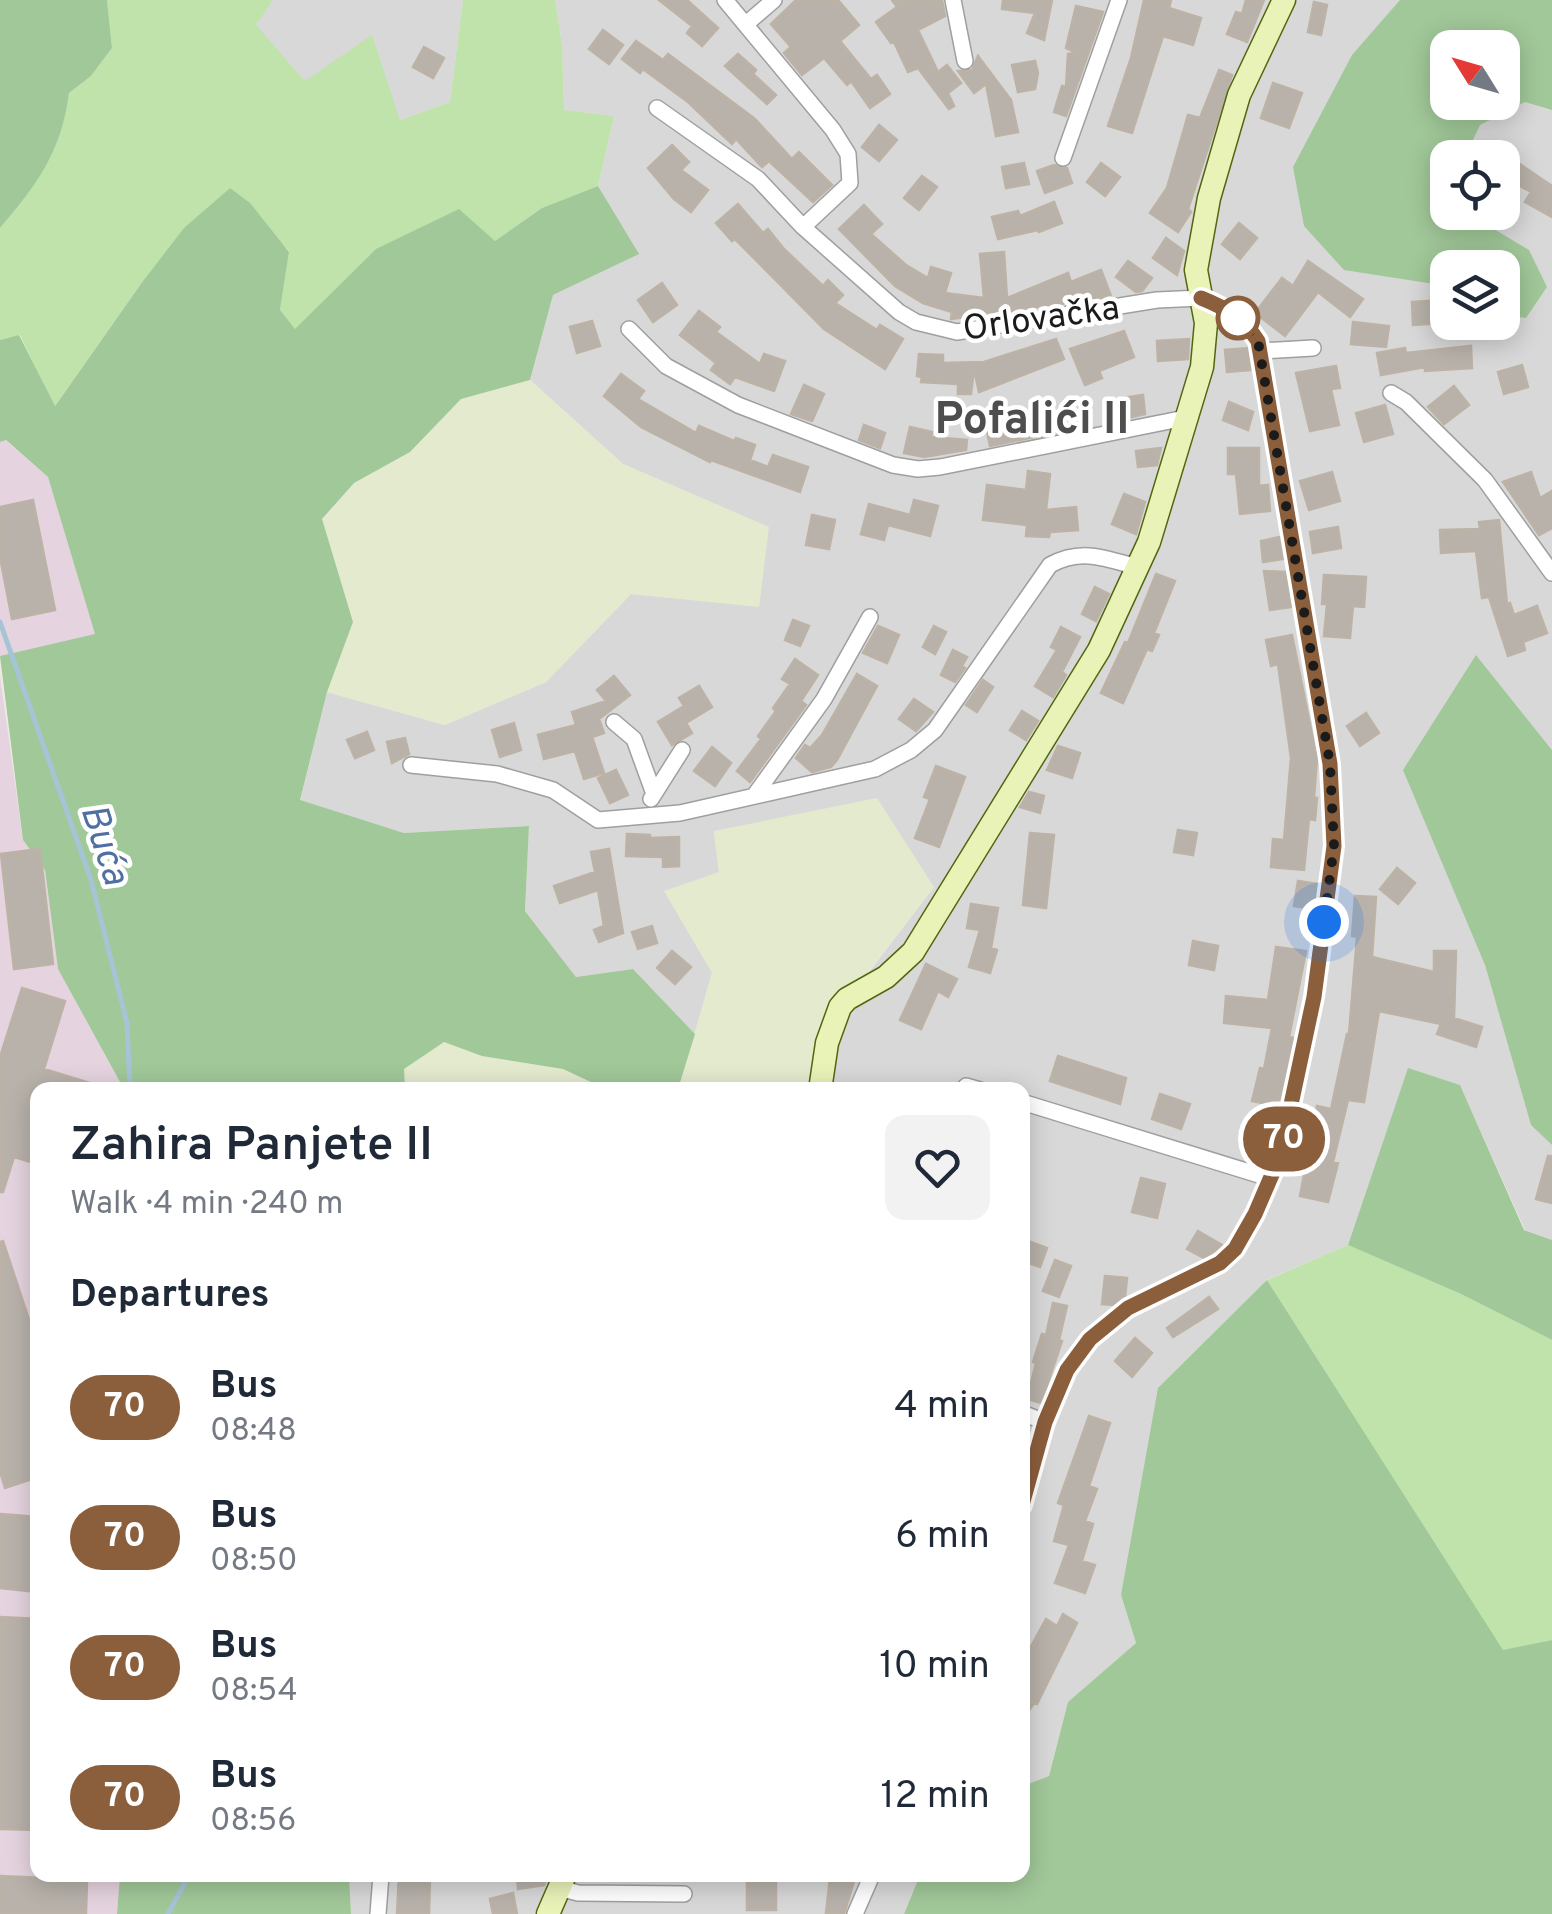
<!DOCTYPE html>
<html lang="en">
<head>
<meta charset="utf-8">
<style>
  body { margin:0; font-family:Overpass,sans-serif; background:#f2f2f3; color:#1f2937; height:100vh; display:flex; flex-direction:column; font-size:38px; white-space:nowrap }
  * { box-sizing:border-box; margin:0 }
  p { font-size:32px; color:#747a83 }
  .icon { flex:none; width:55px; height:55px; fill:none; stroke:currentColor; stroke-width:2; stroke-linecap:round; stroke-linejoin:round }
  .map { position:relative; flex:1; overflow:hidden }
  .side { position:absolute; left:30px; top:1082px; width:1000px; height:800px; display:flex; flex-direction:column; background:#fff; border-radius:20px; box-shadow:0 5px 25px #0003 }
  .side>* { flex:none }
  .badge { padding:0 20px; border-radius:32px; font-size:35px; line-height:65px }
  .needle { width:65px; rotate:307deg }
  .buttons { position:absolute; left:1430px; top:30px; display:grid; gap:20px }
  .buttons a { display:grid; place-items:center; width:90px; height:90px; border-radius:20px; background:#fff; box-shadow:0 5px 25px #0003; font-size:50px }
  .you { position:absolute; width:50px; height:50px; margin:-25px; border:8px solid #fff; border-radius:50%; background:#1a73e8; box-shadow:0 0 0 15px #1a73e833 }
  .map>.badge { position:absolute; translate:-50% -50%; box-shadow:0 0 0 5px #fff }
  h2 { padding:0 40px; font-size:38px; line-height:90px }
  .round { display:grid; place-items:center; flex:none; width:105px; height:105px; border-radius:20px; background:#f2f2f3 }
  .headline { display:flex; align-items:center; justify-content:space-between; height:170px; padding:0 40px }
  h1 { font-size:48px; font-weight:600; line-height:75px }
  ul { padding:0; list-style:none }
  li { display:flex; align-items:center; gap:30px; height:130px; padding:0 40px }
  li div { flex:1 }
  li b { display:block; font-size:38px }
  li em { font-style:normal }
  li .badge { min-width:110px; font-weight:700; text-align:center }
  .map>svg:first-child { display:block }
  .residential { fill:#d9d8d8; fill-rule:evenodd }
  .industrial { fill:#e5d4df }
  .farmland { fill:#e4eace }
  .grass { fill:#bfe3aa }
  .forest { fill:#a1c899; fill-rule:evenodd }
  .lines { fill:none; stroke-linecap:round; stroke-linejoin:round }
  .stream { stroke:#a5c5d7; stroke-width:5 }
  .building { fill:#b8b2ab; stroke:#bcb2a5; stroke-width:2.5 }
  .street-casing { stroke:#9f9f9f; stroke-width:18 }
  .secondary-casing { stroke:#52670d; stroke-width:25 }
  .street { stroke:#fff; stroke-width:15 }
  .secondary { stroke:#e9f3b8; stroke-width:22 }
  .line-casing { stroke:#fff; stroke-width:22 }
  .line { stroke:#8b5e3c; stroke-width:15 }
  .walk { stroke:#1b1b1b; stroke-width:10; stroke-dasharray:0 18 }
  .stop-dot { fill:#fff; stroke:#8b5e3c; stroke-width:5 }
  .labels { text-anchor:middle; stroke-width:9; stroke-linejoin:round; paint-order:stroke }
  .street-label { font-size:35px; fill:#1b1b1b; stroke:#fff }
  .water-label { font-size:38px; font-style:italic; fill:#506fa2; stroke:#fff }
  .district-label { font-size:45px; font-weight:bold; fill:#4e4e4e; stroke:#fff }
</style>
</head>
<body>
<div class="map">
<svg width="1552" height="1914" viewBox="0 0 1552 1914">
  <rect width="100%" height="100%" fill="#eceae1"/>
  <!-- residential -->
  <path class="residential" d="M273,0h190l-13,102 -50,18 -95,-39 -50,-56z
    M555,0h997v750l-76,-95 9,310 46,159 21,21v95l-27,-10 -65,-145 -52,-16 -60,176 -82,35 -145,315 15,48 -68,59 -19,74 -26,10 -1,-696h-203l28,-89 87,-114 -220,-55 5,41 -7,100 -17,61 -62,-65 -57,8 -51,-66 4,-85 -125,7 -104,-32 27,-109 118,33 101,-43 85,-88 128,12 9,-79 -145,-63 -93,-84 23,-85 85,-41 -40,-68 16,-70 -50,-6 -2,-66zM1448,48h54v54h-54zM1448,158h54v54h-54zM1448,268h54v54h-54z
    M349,1875h571l-16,39h-553z"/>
  <!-- industrial -->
  <path class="industrial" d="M5,440l43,37 48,158 -96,21v-214z
    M0,676l23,164 22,30 13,99 62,113 -4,8h-78v785h82l-3,39h-117z"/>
  <!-- farmland -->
  <path class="farmland" d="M530,380l93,84 146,63 -10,80 -128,-13 -85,88 -102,43 -117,-33 26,-70 -31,-102 32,-37 56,-31 51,-53z
    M877,798l57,89 -93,120 -23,83h-143l3,-1 34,-116 -48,-82 55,-19 -5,-41z
    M444,1042l38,14 81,13 45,21h-203l-1,-21z"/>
  <!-- grass -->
  <path class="grass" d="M107,0h166l-17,25 49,56 67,-46 28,85 50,-18 13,-102h92l7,44 2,66 50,6 -16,70 -56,22 -47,33 -119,8 -81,81 -15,-20 9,-59 -59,-63 -46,41 -41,52 -89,126 -34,-72 -20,5v-112c37,-43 62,-77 69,-135l22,-17 21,-28z
    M1348,1245l113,49 91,46v300l-49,11 -236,-371z"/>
  <!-- forest -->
  <path class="forest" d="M0,0h107l5,48 -21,28 -22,17c-7,58 -32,92 -69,135z
    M1400,0h152v110l-27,-8 -45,23 -15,32 -17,1v54l19,1 62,37 18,37 -21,31 -23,-3 -1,-47h-54l-1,18 -103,-16 -40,-44 -11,-59 59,-112zM1448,48h54v54h-54z
    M598,186l41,68 -86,41 -23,85 -69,19 -51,53 -56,31 -32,36 31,103 -26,70 -27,108 104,33 125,-7 -4,85 51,66 57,-8 62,65 -17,55 -70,1 -45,-21 -81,-13 -38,-14 -40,27 1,21h-289l4,-8 -62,-113 -13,-99 -22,-30 -23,-184 95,-22 -47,-157 -42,-37 -6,2v-102l19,-5 36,71 88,-125 41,-53 46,-40 20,15 39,49 -9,58 15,19 81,-80 83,-40 36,32 47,-33z
    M1476,655l76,95v395l-21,-20 -46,-160 -82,-195z
    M1408,1068l52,17 64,145 28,10v100l-91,-46 -113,-49z
    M1267,1280l236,370 49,-10v274h-648l16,-39h102l1,-89 26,-10 19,-74 68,-59 -15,-48 37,-207z
    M120,1875h229l2,39h-234z"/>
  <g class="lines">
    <!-- stream -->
    <path class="stream" d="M0,622l91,258 36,143 3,67
      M168,1914l21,-39"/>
  </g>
  <!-- building -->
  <path class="building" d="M659,0h28l31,28 -16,18 -15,-13 5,-7z
    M796,0h42l21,25 -19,16 31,38 6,-4 13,19 -20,14 -19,-27 -4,4 -23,-27 -22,17 -18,-22 7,-6 -20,-23z
    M892,0h50l3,16 -27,14 20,42 9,-7 14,18 -13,10 6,13 -5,3 -31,-41 -10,4 -14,-30 -3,1 -15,-21 21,-15z
    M1003,0h49l-8,40 -17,-7 8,-20 -33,-4z
    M1144,0h27l-2,8 32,10 -8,27 -30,-9 -31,97 -24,-7 23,-68z
    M1246,0h18l-17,42 -20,-8 9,-22 6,2z
    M1314,2l13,3 -6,30 -13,-3z
    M1076,6l27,6 -37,104 -12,-4 8,-26 4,1 2,-33 9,-1 -11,-5z
    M603,30l20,15 -14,19 -20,-15z
    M636,41l27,19 5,-6 87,65 37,40 7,-7 33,33 -19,17 -44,-41 -7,6 -26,-28 -4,5 -44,-42 -45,-33 -3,4 -18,-14z
    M424,47l20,11 -11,20 -20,-11z
    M738,54l18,16 -3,4 23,21 -9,9 -42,-38z
    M978,56l33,44 7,32 -22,4 -10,-52 -12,9 -16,-22 14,-1z
    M1035,61l3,12 -3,16 -17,3 -6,-27z
    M1219,70l13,5 -44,134 3,3 -13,20 -28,-19 17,-25 21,-73 12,3z
    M1273,83l29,10 -13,35 -28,-10z
    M879,125l18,15 -18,21 -17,-14z
    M672,145l17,17 -8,8 27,20 -17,22 -17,-13 -26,-31z
    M1502,152l50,34v31l-27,-15 6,-10 -29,-16z
    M1024,163l5,21 -23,4 -4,-21z
    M1101,163l19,14 -15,19 -18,-14z
    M1054,165l13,3 5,15 -27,10 -8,-22z
    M922,176l15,11 -18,23 -15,-12z
    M1054,202l8,21 -23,9 -1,-2 -40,9 -6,-22 26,-6 2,5z
    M738,204l25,29 5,-4 16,20 39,37 5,-6 15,15 -8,8 42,27 3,-5 23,14 -18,30 -61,-40 -89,-90 -3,2 -16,-18z
    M864,205l18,19 -11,10 35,31 22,13 3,-11 20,6 -6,20 39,5 -4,-44 24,-2 3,46 61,-25 3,9 30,-12 10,26 -22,4 -3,-7 -24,11 -111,15 1,-7 -29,-9 -28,-17 -56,-57z
    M1239,223l18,15 -17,21 -18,-15z
    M1166,238l18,13 -7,24 -24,-17z
    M1128,261l24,17 -10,13 -6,1 -20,-15z
    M1308,261l55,38 -13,18 -32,-25 -33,44 -30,-23 27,-35 11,8z
    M662,283l15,22 -24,17 -15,-22z
    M1443,300l1,23 -31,2 -1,-23z
    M699,311l21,16 -4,5 44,32 4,-10 21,7 -11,30 -39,-14 -5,7 -19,-14 5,-7 -36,-28z
    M592,321l8,25 -23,7 -7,-26z
    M1353,322l36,4 -3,21 -35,-3z
    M1124,331l10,26 -35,14 3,7 -17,7 -15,-36z
    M1056,339l8,20 -85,33 -5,-23 -3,25h-13v-10l-37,-2 1,-5 -5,-1 2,-22 24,1v8l41,-1z
    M1189,339l-1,20 -30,2 -1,-20z
    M1471,346l1,22 -47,3v-4l-44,8 -4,-22 28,-5 1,5z
    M1248,348l2,22 -23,2 -2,-22z
    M1522,365l6,22 -24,7 -6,-22z
    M1336,366l4,22 -9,1 8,36 -29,6 -14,-58z
    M621,374l23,17 -6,8 58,34 3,-7 35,15 2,-3 19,7 -5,15 18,7 5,-12 35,12 -8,25 -89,-32 -1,2 -69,-35 -37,-31z
    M804,385l20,9 -12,27 -21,-7z
    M1454,386l15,19 -25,19 -16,-17z
    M1143,395l2,19 -26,6 -3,-21z
    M1229,402l24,10 -5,18 -25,-10z
    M1385,405l8,29 -29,8 -8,-29z
    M1064,413l4,17 -78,16 -4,-20 25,-6 1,6z
    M864,425l21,8 -5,15 -21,-8z
    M910,427l22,5 -1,5 36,3 -1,10 -42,7 -20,-4z
    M1161,448l-4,17 -19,2 -2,-16z
    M1228,448h31v38l9,-1 2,26 -30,3 -4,-40h-8z
    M1028,471l22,3 -4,36 30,-3 2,23 -28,2 -1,5 -23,-1 1,-11 -44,-5 4,-35 39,5z
    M1332,472l8,29 -31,9 -9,-29z
    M1531,472l9,26 12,-7v37l-13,7 -36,-53z
    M1124,494l21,8 -9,32 -24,-10z
    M33,500l22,110 -43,9 -12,-62v-50z
    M914,500l24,6 -8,30 -42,-11 -4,15 -23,-6 8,-30 41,11z
    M812,515l23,5 -6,29 -23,-4z
    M1499,520l8,84 3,-1 4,12 23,-9 10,27 -24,9 2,8 -17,6 -19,-59 -7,1 -6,-47 -35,2 -1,-23 40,-1 -1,-7z
    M1338,527l3,21 -28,5 -3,-21z
    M1280,537l3,22 -20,3 -2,-21z
    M1264,571l21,1 6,35 -21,3z
    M1156,574l19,7 -21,52 5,2 -7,16 -5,-2 -24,54 -22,-10 24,-51 3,1z
    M1324,575l42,2 -2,30 -11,-1 -3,32 -26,-2 3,-32h-5z
    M1095,587l14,7 -13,27 -14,-7z
    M793,620l16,6 -9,20 -15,-6z
    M878,626l21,9 -12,28 -24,-10z
    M934,626l12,6 -11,22 -12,-7z
    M1061,627l19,10 -18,35 4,3 -13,22 -18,-11 22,-36 -6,-3z
    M1292,635l25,124 -3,39h3l-2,22 -6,-1 -5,51 -33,-3 2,-28 11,1 7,-82 -13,-94 -7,2 -5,-26z
    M953,650l14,7 -5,9 3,2 -10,14 -14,-7z
    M795,659l23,16 -17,26 5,4 -56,77 -13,-11 24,-32 -3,-3 18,-25 -3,-3 17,-24 -8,-5z
    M857,674l20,12 -40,74 -6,7 -19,5 -16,-14 9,-13 5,3 12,-13z
    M614,676l16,19 -31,24 5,14 -12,4 12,36 -20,6 -9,-28 -31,8 -6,-24 38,-10 -4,-13 34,-11 -9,-11z
    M983,680l10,7 -16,25 -11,-7z
    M699,686l13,21 -26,16 6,10 -20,12 -14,-23 26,-16 -5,-8z
    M914,699l19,13 -17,19 -17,-12z
    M1022,711l16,10 -12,19 -16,-10z
    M1366,713l13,20 -19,13 -13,-20z
    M514,723l7,27 -21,7 -8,-27z
    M367,732l7,18 -19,8 -8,-18z
    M405,738l4,16 -17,9 -5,-21z
    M1058,746l22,7 -8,25 -25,-8z
    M712,747l19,16 -16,23 -21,-15z
    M936,766l29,11 -26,70 -24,-9 15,-39 -6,-2z
    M616,770l12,25 -18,8 -12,-25z
    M1029,792l15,4 -4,17 -20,-6z
    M1178,830l19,3 -4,22 -19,-3z
    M1030,833l24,2 -8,73 -23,-3z
    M627,834l23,1v3l29,-1v29l-16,1v-10l-37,-1z
    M40,849l13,115 -39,5 -13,-115z
    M609,849l14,84 -24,9 -5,-12 10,-4 -6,-36 -38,13 -6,-17 41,-14 -4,-20z
    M1397,868l18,15 -17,21 -18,-15z
    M1298,881l20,3 -4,25 -20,-3z
    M1355,896l21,1 -4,60 62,15v-21h22l-2,67 28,9 -6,20 -39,-13 4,-10 -62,-13 -15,91 -16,-2 -15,62 5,1 -10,39 -28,-6 17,-90 14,3 16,-75h2l8,-97 -5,-1z
    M971,904l27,4 -7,40 6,2 -7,23 -21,-6 11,-37 -13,-2z
    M652,926l5,17 -19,6 -6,-17z
    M1193,941l25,5 -4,24 -25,-5z
    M1276,947l30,4 -17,86 5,1 -15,68 -27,-5 8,-33 4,1 8,-41 -48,-5 2,-27 42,4z
    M672,951l19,16 -16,17 -18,-16z
    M926,964l31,15 -9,18 -10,-6 -17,38 -21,-9z
    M22,988l43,13 -21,68 59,18 -1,3h-64v74l-24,-7 -11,35h-3v-135z
    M1058,1056l68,22 -6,26 -70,-23z
    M1160,1094l30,10 -9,25 -29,-10z
    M1548,1156h4v47l-16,-4z
    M1141,1178l24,6 -8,34 -25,-6z
    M1198,1231l24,14v1l-18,12 -17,-9z
    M3,1241l35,106v130l-33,11 -5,-17v-229z
    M1028,1241l19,7 -7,19 -18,-6z
    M1055,1260l16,6 -12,31 -16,-6z
    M1105,1276l22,2 -2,19 -11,8 -12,-1z
    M1209,1297l9,12 -45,28 -6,-9z
    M1053,1303l14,3 -8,34 3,1 -21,62 -14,-4 9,-36 -3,-1 9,-28 4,1z
    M1135,1338l17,15 -20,24 -17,-16z
    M1089,1416l21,7 -21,63 8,3 -12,32 8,3 -11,37 13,4 -10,28 -30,-10 14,-38 -15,-4 10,-36 -6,-2z
    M0,1514l38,3v75l-38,-4z
    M1063,1614l14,9 -40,81 -3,-1 -12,18v-58l24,-44 11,7z
    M0,1617l38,2v211l-38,-1z
    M399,1875h31l-1,39h-32z
    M517,1875h32l-5,10 -26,4z
    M747,1875h29v35h-29z
    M0,1876l87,4 -1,34h-86z
    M830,1878l24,3 -10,33 -18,-1z
    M513,1893l4,21h-24l-3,-15z"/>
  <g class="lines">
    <!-- street casing -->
    <g class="street-casing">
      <path id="street" d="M725,0l108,130 15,24 2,29 -47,44
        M953,0l12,61
        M746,24l28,-24
        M657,108l101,71 45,48 96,85 17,10 41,10 200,-32 44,-2 24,9 20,15 13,19 71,423 5,82 -20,151 -34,160 -25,57 -20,35 -15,14 -92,45 -38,31 -23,31 -22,52 -23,83
        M1063,158l56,-158
        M629,329l37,37 72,39 155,60 25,4 22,-2 245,-49
        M1259,351l54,-3
        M1391,393l15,9 79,78 67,93
        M614,722l20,17 20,55
        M411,765l86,9 56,16 45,30 82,-7 195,-44 36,-19 24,-20 115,-165c31,-17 55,-7 87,2
        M754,796l70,-97 46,-82
        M651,799l31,-49
        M966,1086l14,4
        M1022,1102l250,77
        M1022,1413l23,9
        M559,1888l19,5 106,1
        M378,1914l3,-39
        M855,1914l17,-39"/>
    </g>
    <!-- secondary casing -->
    <g class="secondary-casing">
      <path id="secondary" d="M820,1090l7,-47 13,-36 7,-8 39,-22 27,-25 186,-302 50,-108 53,-175 4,-44 -10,-53 13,-72 30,-103 45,-95
        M548,1914l17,-39"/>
    </g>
    <!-- street -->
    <use href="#street" class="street"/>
    <!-- secondary -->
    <use href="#secondary" class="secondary"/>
  </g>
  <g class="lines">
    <!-- line casing -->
    <g class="line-casing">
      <path id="line" d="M1022,1505l23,-83 22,-52 23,-31 38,-31 92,-45 15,-14 20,-35 25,-58 34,-159 20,-151 -4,-82 -72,-423c-15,-23 -32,-33 -57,-43"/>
    </g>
    <!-- line -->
    <use href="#line" class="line"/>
    <!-- walk -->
    <path class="walk" d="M1238,318l20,23 72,423 4,82 -10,76"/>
  </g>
  <!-- markers -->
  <circle class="stop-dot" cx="1238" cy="318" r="20"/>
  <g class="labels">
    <!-- street labels -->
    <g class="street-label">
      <text transform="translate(1041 317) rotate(-8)" y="12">Orlovačka</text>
    </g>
    <!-- water labels -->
    <g class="water-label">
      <text transform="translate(106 844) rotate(72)" y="13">Buća</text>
    </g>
    <!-- district labels -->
    <g class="district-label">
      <text x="1032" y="433">Pofalići II</text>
    </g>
  </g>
</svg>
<div class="buttons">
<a><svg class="needle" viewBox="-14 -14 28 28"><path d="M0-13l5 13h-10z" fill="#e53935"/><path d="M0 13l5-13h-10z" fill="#747a83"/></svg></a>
<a><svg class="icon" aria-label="locate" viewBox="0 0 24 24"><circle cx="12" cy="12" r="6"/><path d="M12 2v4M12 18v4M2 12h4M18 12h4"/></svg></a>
<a><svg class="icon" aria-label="layers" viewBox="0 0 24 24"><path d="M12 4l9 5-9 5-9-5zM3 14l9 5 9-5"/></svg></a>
</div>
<div class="you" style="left:1324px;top:922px"></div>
<b class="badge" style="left:1284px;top:1139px;background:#8b5e3c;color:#fff">70</b>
<section class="side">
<div class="headline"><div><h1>Zahira Panjete II</h1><p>Walk · 4 min · 240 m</p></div><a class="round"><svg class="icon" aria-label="heart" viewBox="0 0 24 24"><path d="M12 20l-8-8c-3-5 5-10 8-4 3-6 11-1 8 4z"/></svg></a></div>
<h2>Departures</h2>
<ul>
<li><span class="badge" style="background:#8b5e3c;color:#fff">70</span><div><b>Bus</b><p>08:48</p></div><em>4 min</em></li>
<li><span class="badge" style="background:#8b5e3c;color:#fff">70</span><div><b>Bus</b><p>08:50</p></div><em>6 min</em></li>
<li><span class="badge" style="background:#8b5e3c;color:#fff">70</span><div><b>Bus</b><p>08:54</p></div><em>10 min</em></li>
<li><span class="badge" style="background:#8b5e3c;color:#fff">70</span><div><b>Bus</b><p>08:56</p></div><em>12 min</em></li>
</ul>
</section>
</div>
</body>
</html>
